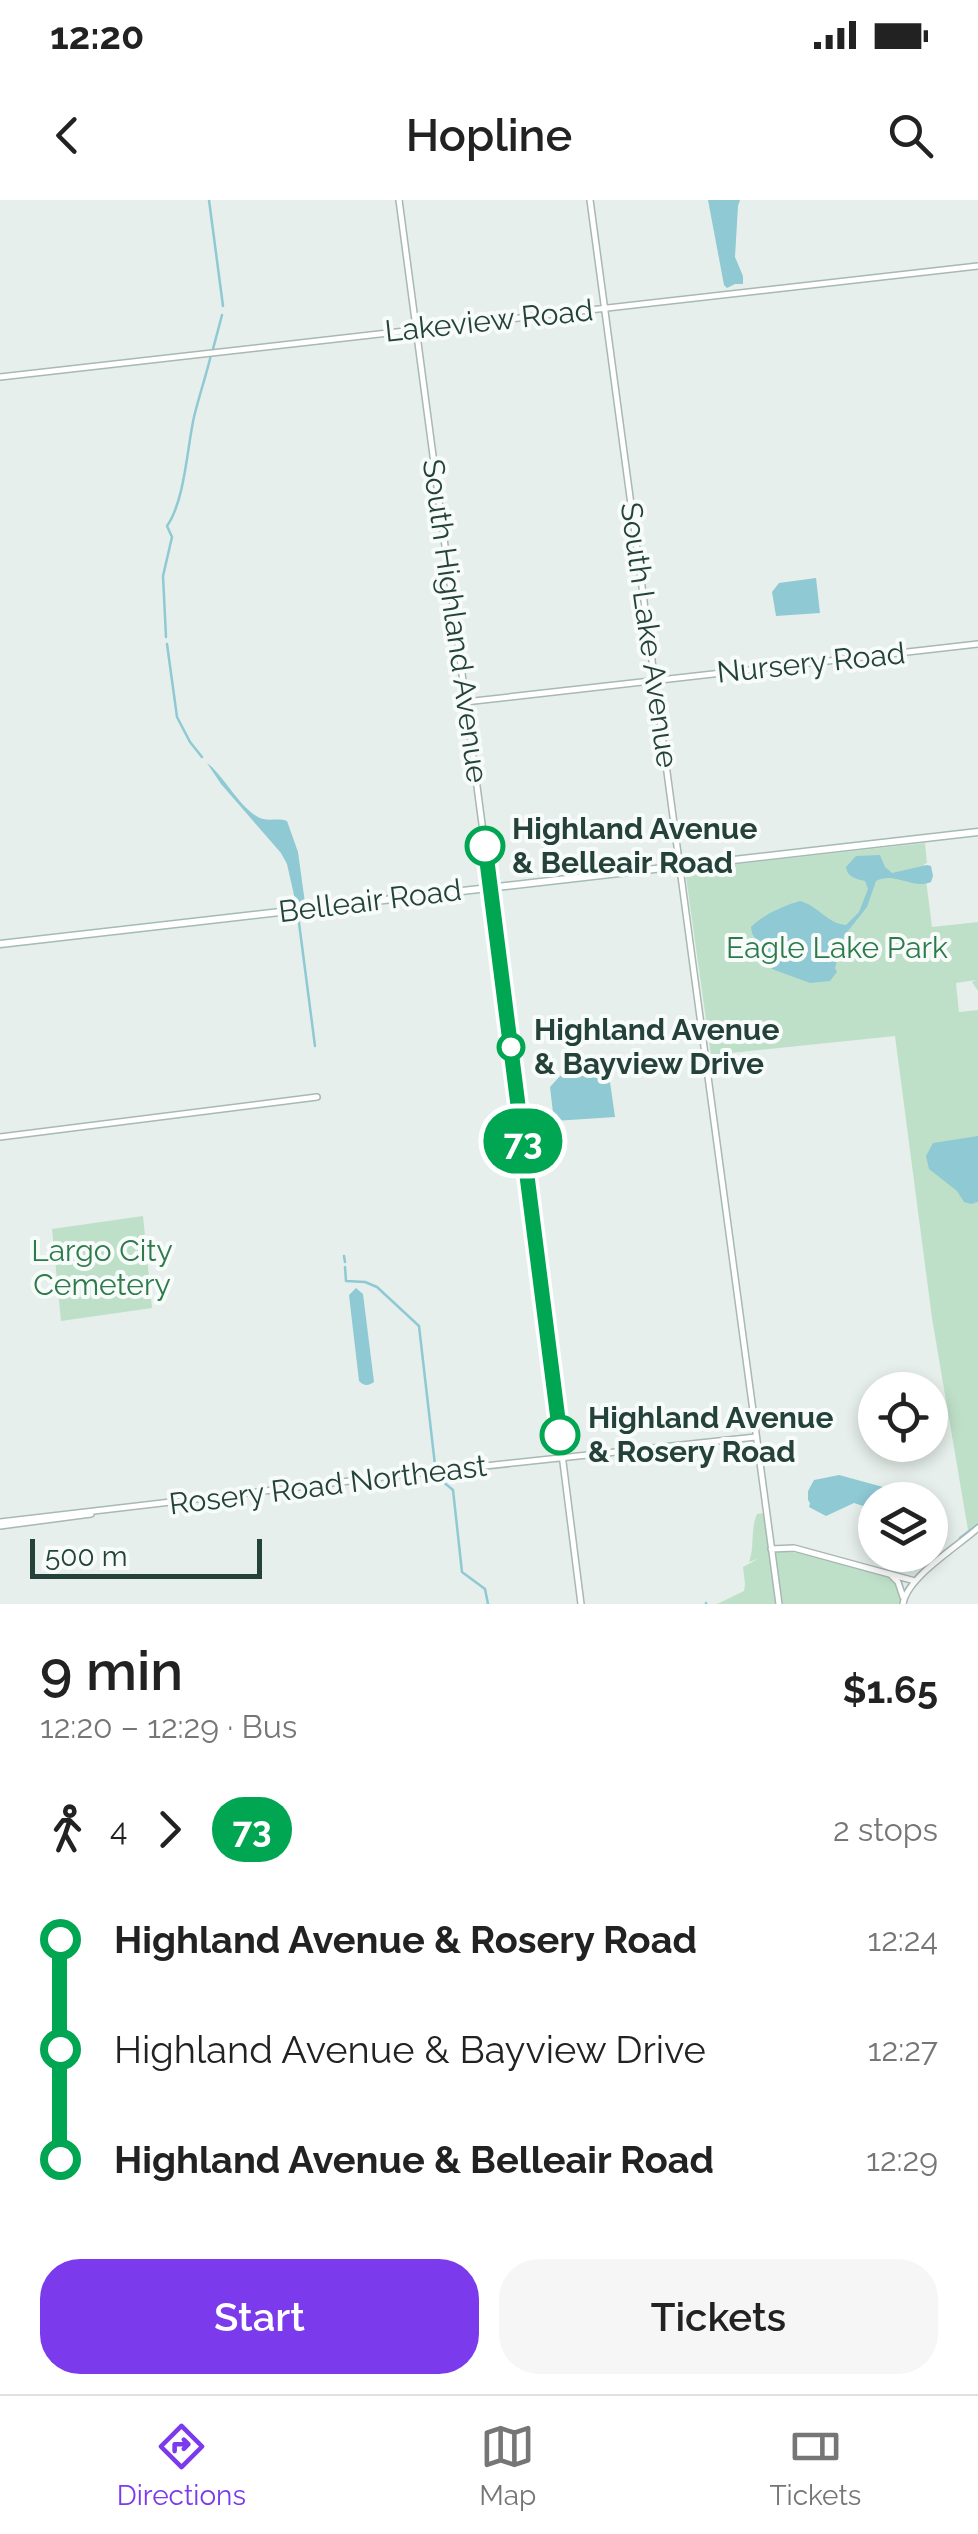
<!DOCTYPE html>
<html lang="en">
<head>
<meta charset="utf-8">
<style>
  body { margin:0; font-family:Raleway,sans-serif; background:#f6f6f6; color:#222; height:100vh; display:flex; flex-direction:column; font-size:38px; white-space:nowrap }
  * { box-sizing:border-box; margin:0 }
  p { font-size:32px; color:#767676 }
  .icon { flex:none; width:55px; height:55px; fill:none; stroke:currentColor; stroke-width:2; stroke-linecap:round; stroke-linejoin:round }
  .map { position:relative; height:1404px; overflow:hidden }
  .panel { display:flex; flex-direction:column; background:#fff; flex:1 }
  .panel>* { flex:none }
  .badge { padding:0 20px; border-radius:32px; font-size:35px; line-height:65px }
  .buttons { position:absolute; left:858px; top:1172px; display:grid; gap:20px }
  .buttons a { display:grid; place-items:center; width:90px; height:90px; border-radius:50%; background:#fff; box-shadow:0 5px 15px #0003; font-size:50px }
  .scale { position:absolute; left:30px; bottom:25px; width:232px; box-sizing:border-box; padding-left:10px; border:5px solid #24423a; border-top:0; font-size:28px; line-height:35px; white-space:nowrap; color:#24423a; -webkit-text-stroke:8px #f7fbf9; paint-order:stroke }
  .map>.badge { position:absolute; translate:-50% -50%; box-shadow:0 0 0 5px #fff }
  .legs { display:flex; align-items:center; gap:15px; height:110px; padding:0 40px; font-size:32px }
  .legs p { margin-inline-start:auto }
  .headline { display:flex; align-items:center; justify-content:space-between; height:170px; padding:0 40px }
  h1 { font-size:55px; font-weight:600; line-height:75px }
  .action { display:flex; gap:20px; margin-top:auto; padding:20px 40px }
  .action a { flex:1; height:115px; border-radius:40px; background:#7c3aed; color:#fff; font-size:40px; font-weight:600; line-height:115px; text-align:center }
  .action a+a { background:#f6f6f6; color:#222 }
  ul { padding:0 40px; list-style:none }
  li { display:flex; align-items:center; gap:35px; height:110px; font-size:38px }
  li i { display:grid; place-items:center; width:15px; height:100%; margin:0 12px; background:currentColor }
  li i::after { content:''; width:25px; height:25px; margin:-12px; border:8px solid; border-radius:50%; background:#fff }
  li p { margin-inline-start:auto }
  li:first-child i { background:linear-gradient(#0000 50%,currentColor 0) }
  li:last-child i { background:linear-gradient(currentColor 50%,#0000 0) }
  .status { display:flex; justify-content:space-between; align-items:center; height:70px; padding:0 50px; background:#fff; direction:ltr }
  .status svg { height:28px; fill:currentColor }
  header { display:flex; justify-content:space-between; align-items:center; height:130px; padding:0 40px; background:#fff; font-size:45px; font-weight:600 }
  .tabs { display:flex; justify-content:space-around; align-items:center; height:140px; border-top:2px solid #e0e0e0; background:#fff; font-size:28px; color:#767676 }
  .tabs a { display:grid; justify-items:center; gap:5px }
  .tabs .current { color:#7c3aed }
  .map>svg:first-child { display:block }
  .green { fill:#bfe0c8 }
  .water { fill:#8ec9d4 }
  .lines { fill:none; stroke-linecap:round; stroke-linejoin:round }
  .stream { stroke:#8ec9d4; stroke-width:2.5 }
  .tertiary-casing { stroke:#a8b8b2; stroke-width:8 }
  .secondary-casing { stroke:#a4bbb3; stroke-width:9 }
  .tertiary { stroke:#fff; stroke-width:5 }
  .secondary { stroke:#fff; stroke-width:6 }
  .line-1-casing { stroke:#fff; stroke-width:22 }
  .line-1 { stroke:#00a651; stroke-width:15 }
  .stop-1-dot { fill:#fff; stroke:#00a651; stroke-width:5 }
  .labels { text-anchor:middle; stroke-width:8; stroke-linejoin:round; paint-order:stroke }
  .street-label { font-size:30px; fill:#24423a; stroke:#f7fbf9 }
  .stop-label { font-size:30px; font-weight:bold; fill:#24423a; stroke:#f7fbf9; text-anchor:start }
  .park-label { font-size:30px; fill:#2d7a4b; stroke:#f7fbf9 }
</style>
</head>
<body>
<div class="status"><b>12:20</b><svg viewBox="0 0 49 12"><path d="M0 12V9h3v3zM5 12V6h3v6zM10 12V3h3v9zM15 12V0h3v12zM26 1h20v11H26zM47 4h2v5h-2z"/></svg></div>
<header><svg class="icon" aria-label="back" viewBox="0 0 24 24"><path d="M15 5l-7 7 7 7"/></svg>Hopline<svg class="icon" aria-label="search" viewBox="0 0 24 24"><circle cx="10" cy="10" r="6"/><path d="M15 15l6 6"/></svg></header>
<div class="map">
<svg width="978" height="1404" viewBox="0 0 978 1404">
  <rect width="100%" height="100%" fill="#e6efeb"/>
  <!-- green -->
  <path class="green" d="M925,643l2,20 -3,1 8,63 46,-5v69l-6,-9 4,-2 -20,3 3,29 19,-2v512l-10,8 -36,-212 -37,-282 -184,19 -26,-185z
    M143,1016l9,92 -91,13 -9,-92z
    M764,1313l13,91h-60l27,-13 1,-7 -2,-17 15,-8 -9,3c6,-16 1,-32 8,-48z
    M793,1350l-12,1 31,4 77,21 10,12 2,16h-121l-7,-53z"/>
  <!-- water -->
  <path class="water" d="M708,0h32l-2,6 -3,51 8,19v8h-8l-8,4 -3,-3z
    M816,378l4,35 -44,3 -4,-24 7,-9z
    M207,563c17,12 35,50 56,56 8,2 16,-1 24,2l11,31 7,51 -9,1 -9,-40 -6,-11 -60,-69z
    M880,655l5,12 7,6 35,-8 4,1 2,10 -2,6c-19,8 -36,-11 -55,-1l-9,26 -23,29 -9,32 2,4 -7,9 -20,2 -38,-14 -20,-36 -1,-6c13,-13 32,-21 49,-26 17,4 28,23 46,24l13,-13 9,-23 -3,-8c-9,-2 -18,-4 -19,-14l10,-11z
    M608,868l7,49 -61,4 -4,-34 11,-12z
    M978,936v66l-7,2 -7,-2 -7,-11 -28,-22 -3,-13 7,-13z
    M356,1088l7,6 11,88c-6,4 -10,4 -15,-1l-10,-86z
    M839,1275l66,18 2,7h-32v10l-21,-7 -28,13 -17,-9 1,-4 -2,-3v-9l6,-11z"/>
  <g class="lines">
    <!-- stream -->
    <path class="stream" d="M209,0l14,106
      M213,149l9,-34
      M166,437l-3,-61 9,-39 -5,-11c18,-26 20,-78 27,-109 5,-21 12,-41 17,-62
      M167,444l10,73 13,25 12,15
      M298,715l17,131
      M344,1056l1,6
      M345,1067l1,14 19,1 12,5 42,39 16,139
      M436,1276l17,14 9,82 23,17 3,15
      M960,1338l18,-14
      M706,1403v1"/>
    <!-- tertiary casing -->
    <g class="tertiary-casing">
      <path id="tertiary" d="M399,0l85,639 97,765
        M590,0l189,1404
        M0,177l978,-111
        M465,502l513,-58
        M0,937l317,-40
        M0,1322l392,-46 364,-39
        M0,1326l91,-12
        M771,1349l23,-1 121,33
        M892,1376l6,6 5,15
        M903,1404c4,-27 54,-57 75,-76"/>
    </g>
    <!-- secondary casing -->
    <g class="secondary-casing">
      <path id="secondary" d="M0,744l978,-112"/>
    </g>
    <!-- tertiary -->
    <use href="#tertiary" class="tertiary"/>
    <!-- secondary -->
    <use href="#secondary" class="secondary"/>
  </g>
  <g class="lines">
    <!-- line-1 casing -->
    <g class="line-1-casing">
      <path id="line-1" d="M485,646l75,589"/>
    </g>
    <!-- line-1 -->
    <use href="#line-1" class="line-1"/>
  </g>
  <!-- markers -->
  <g class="stop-1-dot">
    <circle cx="485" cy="646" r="18"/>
    <circle cx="511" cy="847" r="12"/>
    <circle cx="560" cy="1235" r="18"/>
  </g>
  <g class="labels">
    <!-- street labels -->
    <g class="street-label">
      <text transform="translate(489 121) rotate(-6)" y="10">Lakeview Road</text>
      <text transform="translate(455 421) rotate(82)" y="10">South Highland Avenue</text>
      <text transform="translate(649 435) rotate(82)" y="10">South Lake Avenue</text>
      <text transform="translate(811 463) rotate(-6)" y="10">Nursery Road</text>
      <text transform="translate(370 701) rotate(-7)" y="10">Belleair Road</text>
      <text transform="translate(328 1285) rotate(-7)" y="10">Rosery Road Northeast</text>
    </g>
    <!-- stop labels -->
    <g class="stop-label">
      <text x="512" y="639">Highland Avenue<tspan x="512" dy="34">&amp; Belleair Road</tspan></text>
      <text x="534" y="840">Highland Avenue<tspan x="534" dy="34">&amp; Bayview Drive</tspan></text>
      <text x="588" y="1228">Highland Avenue<tspan x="588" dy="34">&amp; Rosery Road</tspan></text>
    </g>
    <!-- park labels -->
    <g class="park-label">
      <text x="837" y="758">Eagle Lake Park</text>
      <text x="102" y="1061">Largo City<tspan x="102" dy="34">Cemetery</tspan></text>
    </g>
  </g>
</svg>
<div class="buttons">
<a><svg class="icon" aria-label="locate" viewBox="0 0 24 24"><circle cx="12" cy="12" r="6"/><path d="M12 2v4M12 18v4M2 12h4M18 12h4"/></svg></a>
<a><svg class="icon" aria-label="layers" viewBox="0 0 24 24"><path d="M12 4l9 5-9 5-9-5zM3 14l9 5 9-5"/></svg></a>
</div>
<div class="scale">500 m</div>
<b class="badge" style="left:523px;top:941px;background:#00a651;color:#fff">73</b>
</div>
<section class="panel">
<div class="headline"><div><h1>9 min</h1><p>12:20 – 12:29 · Bus</p></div><b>$1.65</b></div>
<div class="legs"><svg class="icon" aria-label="walk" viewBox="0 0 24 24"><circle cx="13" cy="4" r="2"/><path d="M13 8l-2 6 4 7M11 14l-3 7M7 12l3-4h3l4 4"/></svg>4<svg class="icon" aria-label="forward" viewBox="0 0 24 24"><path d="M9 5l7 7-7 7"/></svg><b class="badge" style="background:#00a651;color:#fff">73</b><p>2 stops</p></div>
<ul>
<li><i style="color:#00a651"></i><b>Highland Avenue &amp; Rosery Road</b><p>12:24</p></li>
<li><i style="color:#00a651"></i><span>Highland Avenue &amp; Bayview Drive</span><p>12:27</p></li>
<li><i style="color:#00a651"></i><b>Highland Avenue &amp; Belleair Road</b><p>12:29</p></li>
</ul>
<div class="action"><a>Start</a><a>Tickets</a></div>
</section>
<nav class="tabs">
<a class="current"><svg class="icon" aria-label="directions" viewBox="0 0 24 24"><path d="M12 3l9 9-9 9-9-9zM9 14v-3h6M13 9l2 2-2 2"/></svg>Directions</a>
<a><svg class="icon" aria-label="map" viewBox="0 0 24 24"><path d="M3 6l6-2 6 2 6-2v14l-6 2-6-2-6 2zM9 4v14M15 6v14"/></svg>Map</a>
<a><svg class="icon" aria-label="tickets" viewBox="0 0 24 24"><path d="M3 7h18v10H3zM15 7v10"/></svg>Tickets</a>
</nav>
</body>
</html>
